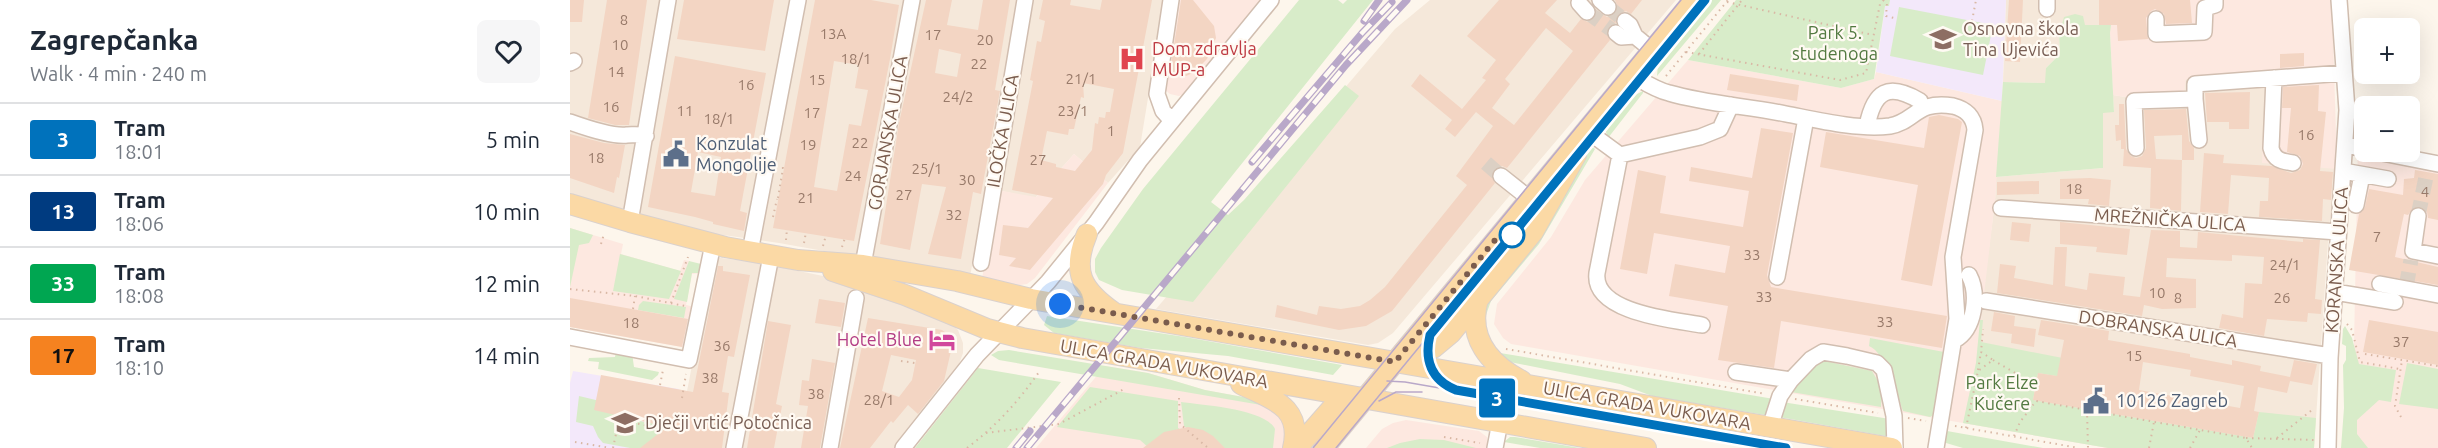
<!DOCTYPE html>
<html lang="en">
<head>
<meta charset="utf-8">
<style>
  body { margin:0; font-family:Ubuntu,sans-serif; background:#f6f6f7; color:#1f2937; height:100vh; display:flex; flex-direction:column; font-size:22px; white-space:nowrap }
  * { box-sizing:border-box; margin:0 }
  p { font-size:20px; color:#747a83 }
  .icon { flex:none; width:33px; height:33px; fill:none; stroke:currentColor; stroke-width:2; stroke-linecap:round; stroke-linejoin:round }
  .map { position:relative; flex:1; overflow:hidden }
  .sheet { display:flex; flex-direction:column; background:#fff; width:570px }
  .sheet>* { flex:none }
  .badge { padding:0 12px; border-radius:4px; font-size:21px; line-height:39px }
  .tools { position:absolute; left:1784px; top:18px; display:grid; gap:12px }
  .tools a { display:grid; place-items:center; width:66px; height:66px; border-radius:9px; background:#fff; box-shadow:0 6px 24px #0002; font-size:30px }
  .you { position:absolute; width:30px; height:30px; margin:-15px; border:4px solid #fff; border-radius:50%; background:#1a73e8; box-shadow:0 0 0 9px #1a73e833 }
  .map>.badge { position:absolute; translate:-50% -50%; box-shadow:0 0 0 3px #fff }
  .round { display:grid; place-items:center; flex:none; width:63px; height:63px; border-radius:9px; background:#f6f6f7 }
  .head { display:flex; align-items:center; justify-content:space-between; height:102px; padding:0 30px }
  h1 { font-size:28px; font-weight:700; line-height:45px }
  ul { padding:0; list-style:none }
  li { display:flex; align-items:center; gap:18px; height:72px; padding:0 30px; border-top:2px solid #e0e1e3 }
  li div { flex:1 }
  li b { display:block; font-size:22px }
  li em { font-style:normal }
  li .badge { min-width:66px; font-weight:700; text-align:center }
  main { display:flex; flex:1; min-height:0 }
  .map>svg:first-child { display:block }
  .residential { fill:#f5e8da }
  .commercial { fill:#fde8e0 }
  .education { fill:#f3e8fa }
  .green { fill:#d8ecc9 }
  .building { fill:#f3d5c3; fill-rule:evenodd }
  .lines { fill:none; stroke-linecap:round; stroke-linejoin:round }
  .minor-tunnel { stroke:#dcd0c4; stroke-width:15; stroke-dasharray:15 8; stroke-linecap:butt }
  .minor-casing { stroke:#d1beb0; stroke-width:18 }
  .major-casing { stroke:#dad1cd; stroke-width:22 }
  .path { stroke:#d9b8a5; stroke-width:2; stroke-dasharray:1.5 4.5; stroke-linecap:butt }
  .minor { stroke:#fff; stroke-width:15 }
  .major { stroke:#fbd9a5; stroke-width:20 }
  .tram { stroke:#b9a8c9; stroke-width:1.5 }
  .rail-casing { stroke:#b9a8c9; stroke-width:7 }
  .rail { stroke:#fffaf3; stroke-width:4.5; stroke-dasharray:14; stroke-linecap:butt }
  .line-casing { stroke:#fff; stroke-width:14 }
  .line { stroke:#0072bc; stroke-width:9 }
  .walk { stroke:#7a5c4d; stroke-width:6; stroke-dasharray:0 10.8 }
  .stop-dot { fill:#fff; stroke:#0072bc; stroke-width:3 }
  .labels { text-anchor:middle; stroke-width:4.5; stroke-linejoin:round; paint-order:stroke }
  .number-label { font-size:15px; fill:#987a6a }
  .education-label { font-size:18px; fill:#785e54; stroke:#fffaf3; text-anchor:start }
  .park-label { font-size:18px; fill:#537a41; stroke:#fffaf3 }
  .health-label { font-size:18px; fill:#be3a42; stroke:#fffaf3; text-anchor:start }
  .street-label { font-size:18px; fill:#7a5c4d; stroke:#fffaf3 }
  .service-label { font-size:18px; fill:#4e5e75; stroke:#fffaf3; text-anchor:start }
  .hotel-label { font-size:18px; fill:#b23c85; stroke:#fffaf3; text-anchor:end }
</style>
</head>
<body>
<main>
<section class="sheet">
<div class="head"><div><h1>Zagrepčanka</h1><p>Walk · 4 min · 240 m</p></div><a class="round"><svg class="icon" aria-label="heart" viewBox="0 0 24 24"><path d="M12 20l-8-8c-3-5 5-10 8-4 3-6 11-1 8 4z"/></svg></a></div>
<ul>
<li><span class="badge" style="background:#0072bc;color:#fff">3</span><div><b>Tram</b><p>18:01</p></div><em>5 min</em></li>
<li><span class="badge" style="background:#003b80;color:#fff">13</span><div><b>Tram</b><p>18:06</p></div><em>10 min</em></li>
<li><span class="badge" style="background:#00a651;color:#fff">33</span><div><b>Tram</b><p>18:08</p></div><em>12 min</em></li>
<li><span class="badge" style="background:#f58220;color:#111">17</span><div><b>Tram</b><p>18:10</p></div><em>14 min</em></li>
</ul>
</section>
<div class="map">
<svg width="1868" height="448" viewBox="0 0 1868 448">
  <rect width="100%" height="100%" fill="#fdf6ec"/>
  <!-- residential -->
  <path class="residential" d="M0,0h449l-49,277 -191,-34 -63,-9 -65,-16 -81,-24z
    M462,0h132l-24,147 -32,36 -34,-29 -39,44 -38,-8z
    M860,0h246l-283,333 -15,10 -10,2 -212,-36 239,-280z
    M1436,0h105v25h-26l-26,10 1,19 -14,14v15l-43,-1z
    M1696,74l71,95 -8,58 -15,221h-206l-145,-25 14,-82 18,-140 1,-24 107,-9v-56h11l-1,-17 18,3 53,-6 1,-13z
    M143,257l41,5 74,15 49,14 73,31 8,8 5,13v10l-4,11 -64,84h-219z"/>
  <!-- commercial -->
  <path class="commercial" d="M607,0h84l-77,94 -5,2 -9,-2 -6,-5z
    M1541,0h221l5,169 -75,-6 4,-88 -80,4 -2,13 -53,6 -18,-3 -3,-62z
    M1118,60l153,28 33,-9 2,-7 126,29 -7,100 -19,162 -13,60 -452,-79 -8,-6 -9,-14 3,-20 54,-67 34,-57z
    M1788,141l6,11 45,-2 29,5v293h-86z
    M504,154l34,29 -73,95 -8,6 -7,1 -38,-6 15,-89 39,7z
    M0,228l53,16 -2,10 59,17 4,-11 5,1 13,12 -10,1 -6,31 9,2 -7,41 -118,-21z
    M535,366l43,7 57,17 60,11 16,10 7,37h-252z
    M836,420l73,11 8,6 1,11h-122l16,-19 11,-6z"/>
  <!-- education -->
  <path class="education" d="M1320,0h116l-4,101 -126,-29 9,-66h4z
    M3,371l106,18 -3,59h-106v-65z"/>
  <!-- green -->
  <path class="green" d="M729,0h39l5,4 4,-4h26l-162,202 17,13 16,-15 101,-115 14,11 -166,206 -71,-12 -23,-10 -4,-8v-13l6,-11 42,-59z
    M1140,0h11l-64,76 1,-12z
    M1166,0h154l-1,6h-4l-11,73 -33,9 -153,-28z
    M1329,7l94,18 -10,50 -93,-19z
    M1505,14l8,2 2,9h26l-1,8 4,79 -11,1v55l-107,9 7,-95 42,1 1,-15 14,-14 -1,-19 5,-18z
    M1073,91v2l-35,45 -3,-9 26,-32z
    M1021,146l4,3 -56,95 -48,57 -5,14 -1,17 -3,2 4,-31 52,-66z
    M0,228l23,7 -4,8 -10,2 -9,42z
    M50,254l61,17 -12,28 -56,-8z
    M119,261l16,4 -3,8h-10l-5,29 -13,-3z
    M73,301l43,6 -2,11 -46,-8 1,-5z
    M477,316l138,21 157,28 -9,10 -105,-19 -87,-8 -87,-15 -10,-8z
    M1410,320h3l-2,22 97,19 -3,18 -37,-6 -5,27 220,38 6,-26 57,6 -2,30h-206l-145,-25 13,-60z
    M1775,326l7,12 7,26 37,6 -5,32 -12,-2 -22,20v14l11,14h-27l3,-40 -1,-43 3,-5v-14l-4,-2 1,-15z
    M1300,338l74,14 -10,63 -4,2 -27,-6c-6,-17 -17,-58 -34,-65z
    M46,350l16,3 2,14 25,5 -1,3 -6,5 -54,-11 1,-7 -11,-1 1,-3 26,-1z
    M439,350l139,23 57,17 60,11 2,5 -268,-46 -8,-5 7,-4z
    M924,352l280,47 -5,14 -4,2 -113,-19 -32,-12 -115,-23z
    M1250,362h9l43,9 10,17 -1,19 -90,-15 -2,-3 24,-24z
    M1837,363l31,6v40l-39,-5z
    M408,368l83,14 -54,66h-92z
    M520,387l88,14v27l5,3 -34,17 -9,-8 -83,-13z
    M9,396l21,5 15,13v4l9,1 1,-3 22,7 1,-3 12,2 -1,7 14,3 -27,16h-16l-27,-5 -5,-6 -5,-11 -17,-4z
    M611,402c21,3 85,7 94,27l-2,19h-63l-26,-22z
    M1212,402l108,17 1,18 -112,-20z
    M1377,431l96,17h-80l-17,-5 -1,-11z
    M940,437h5l65,11h-40l-36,-6z
    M850,439l24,1 32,8h-89l13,-5z"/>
  <!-- building -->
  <path class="building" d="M0,0h14l-2,22h-12z
    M37,0h40l-18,125h-14l-27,-7z
    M114,0h90l-9,51 -88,-12z
    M245,0h56l28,5 -9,54 -36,182 -81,-13zM264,61l25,4 -4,23 13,2 -7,36 -12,-2 -12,67 -23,-4z
    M356,0h26l-5,25 31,5 5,-30h27l-15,90 5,1 -19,103 -8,-2 -12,67 -33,-5 18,-67 -24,-3 -12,66 -30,-6 19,-121zM369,49l22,5 -4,23 -22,-4z
    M473,0h28l-1,5 30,5 2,-10h50l-29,153 -17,22 -3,9 -73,86 -21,-4 7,-8 -17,-3 4,-30 25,3 25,-30 -41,-8 21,-109 -3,-1 7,-39 4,1 4,-21 -6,-2zM513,83l31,6 -4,23h-4l-1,6 -6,-1 -1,7 -3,-1 -3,27 -17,21 -19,-4v-3l-15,-4 6,-29 21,4 1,-6h5l7,-32 3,1z
    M611,0h12l21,26 2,12 -9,21 -14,14 -7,3 -16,-5z
    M929,0h58l-12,13 25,20 11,-14 7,3 5,-2 4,-9 10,6 8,-3 3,-6 -3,-8h27l-11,14 -5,-3 -8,4 -2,8 -7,4 -2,4 3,9 -103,128 -5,-2 -8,4 -3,5 4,8 -103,128 -26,15 -27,4 -64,-13 2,-12 40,10 2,-9 22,3 19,-3 10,-6 15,-13 82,-102 -11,-9 37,-50 -17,-14 -21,25 -10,-8 7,-9 -41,-34 9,-12 42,35 24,-29 -4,-2 14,-18 -29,-24zM976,28l27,23 -59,74 -22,-17 18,-24 -5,-5z
    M1439,0h14l-3,62 -15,-1z
    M1529,0h91l2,23 -26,1 -2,-10 -9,-5 -4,2 -5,7 2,21 -30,2 -1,-16h-18z
    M1734,53v13l-24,2v-14z
    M105,56l91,17 -26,138 7,2 -3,18 -31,-7v-2l-18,-5 -47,-10zM128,152l23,5 -6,39 -24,-4z
    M1160,74l69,11 -2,16 -70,-11z
    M1749,85l-1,26 8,1 -6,59 13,1 -2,28 -8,-1 -1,22 -63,-4 1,-16h8l1,-23 -38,-3 -3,39 -28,-2 4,-59 20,2 -1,8 49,3 19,7 9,-3 3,-6 -3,-8 -13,-4 4,-44h-9l1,-21z
    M1680,92l-1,37h-20v-7h-22l-2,-29z
    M1549,104h5l2,45 5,7 5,2 6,-2 4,-8 -2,-38 42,-1 3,32 5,7v12h-12l-1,51 -31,-3 1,-40 -28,-2 1,-17h-3v-9l-5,1 -1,-16h4zM1612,135v25l-26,-1 -2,-23z
    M1369,115l19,4 4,3 -30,164 -31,-6 17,-95 -98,-18 6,-35 98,16 5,-31z
    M1191,128l32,5 -26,142 4,12 176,29 -5,32 -161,-27 -7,47 -56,-8 10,-54 -59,-10 6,-32 50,9 5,-27 -76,-13 -7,41 -27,-5 18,-99 28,6 -6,37 83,14 6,-36 -60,-10 2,-14 61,11z
    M0,134l34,9 21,2 -6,33 -2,-1 -3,16 -44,-15z
    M1845,170l23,4v46l-10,-2 -1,-6 -7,-5h-6l-6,8 -4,-1 -9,43 43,10v18l-89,-15 10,-56 6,-7 4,-18 34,6 1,-16 10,-1z
    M1520,178l21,2 -2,26 -21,-2 1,-5h-29v-20z
    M1469,181v13l-42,1v-13z
    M1442,222l19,2 -2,18 -19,-2z
    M1490,222l70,7 -3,26 -31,-3 1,-5 -37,-3z
    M1581,230l29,1v16l17,1 1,-16 105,10v-3l17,1 -5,59 7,1 -1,14 -13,-1 -1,9 -40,-3 -3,17 -45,-8 3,-14 21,4 2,-35 17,1 2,-27 -32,-2v6l-65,-3 -1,19 30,2v29l-34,1 -18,-4 -2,11 -145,-23 3,-29 16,2 -2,12 39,7 2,-38h12l-2,39 22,4 2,-17 36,4 -2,18 17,2z
    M148,266h5v5l27,4 -16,82 -6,-1 -6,36 7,1 -7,55h-82l27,-21 -73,-17 7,-35 92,17z
    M0,298l118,21 -6,28 -112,-20z
    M249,299l26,4 -4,24 -26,-4z
    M1424,312l21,4 -1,10 22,3 -2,18 -23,-4 1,-9 -21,-3z
    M298,318l74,12 8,6 1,15 -7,30 -26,33 -10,-9 -15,18 -2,-2 -21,27h-30zM321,355l25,5 -4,20 -13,17 -17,-6z
    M1471,320l68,11 -1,9 82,14v3l42,8v-5l29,6 -1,5 30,6 4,-17 23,4 -5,21 -22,-4 -3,12 -29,-6 -4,24 5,1 -6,26 -220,-38 5,-27 19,3 7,-36 -26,-5zM1573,362l48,8 -1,6 54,10 -4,22 -101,-18z
    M1799,320l69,12v33l-75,-13z
    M198,321l23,4 -15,79 6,2 -8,42h-27z
    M242,359l23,4 -15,85h-19l7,-42 -9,-1 3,-25 7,1z
    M618,427l15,3 10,6 12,12h-82l21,-16z"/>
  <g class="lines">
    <!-- minor-tunnel -->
    <path class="minor-tunnel" d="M1038,7l17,14
      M1017,12l29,21
      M916,163l15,13
      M1848,216l9,-44
      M1836,287l5,-27"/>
    <!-- minor casing -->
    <g class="minor-casing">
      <path id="minor" d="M601,0l-14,94 6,17 9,10
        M1030,0l8,7
        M1009,3l8,9
        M1477,9v-9
        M1586,19v15l48,-2 1,-24 10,-3v-5
        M1055,21l5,4 5,11 17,14
        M1046,33l5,4 14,-1
        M0,63l4,-2
        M1062,75c12,7 24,15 37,18 38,11 78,13 117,21 31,6 72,16 104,12 25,-4 26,-26 63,-20 13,3 21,11 22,24l-22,127 4,62 -21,129
        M1704,78l-3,70c3,12 10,13 22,15
        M1625,99l4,41
        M0,122c14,5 42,15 57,13 7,0 11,-1 19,1
        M1297,126c7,-35 21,-44 53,-25
        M1016,130l34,25 80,-18 20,-8 11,-24
        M1776,145l18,4
        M1566,148l-2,-47 61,-2v-15l149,-11
        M1807,152l61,12
        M1050,155l-23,118c-5,40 78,47 105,52
        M1773,171l45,8
        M931,176l29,23
        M1786,205l6,-30
        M1431,208l337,24
        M1848,216l-5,35 25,5
        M60,222l38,-222
        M180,252l48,-252
        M411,263l44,-263
        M293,265l49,-265
        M1207,277l29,-159
        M1810,284l58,11
        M1765,292l60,10
        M1416,301l338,54 6,3
        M0,337l119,23 24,-116
        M1385,340c20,-11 24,-46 14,-65
        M1166,372l55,8
        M1200,427l10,-31 11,-16 20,-21 12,-7 24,4 30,7 7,7 10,46 1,32
        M164,448l37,-192
        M260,448l26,-150
        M333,448l74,-93 71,-73 48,-59 44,-63 131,-160
        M925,448l5,-26
        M1758,448l2,-90 17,-248 -8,-110"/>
    </g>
    <!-- major casing -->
    <g class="major-casing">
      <path id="major" d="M0,204l60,18 95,25 73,13 65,5 94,16 74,18 861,149
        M517,234c-16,38 -5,56 26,78
        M263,271l72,24 82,34 35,9 624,110
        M908,299c-11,39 11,65 44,82
        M828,361l35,-13 18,-15 82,-101 43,-77
        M671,384c29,15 62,21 52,64
        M727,448l36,-41 26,-7
        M754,448l370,-448"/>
    </g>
    <!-- path -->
    <path class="path" d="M1313,0l4,3 -1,13 8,2
      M1157,2l146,33
      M1402,21l4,-21
      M1116,52l154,28 26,-7 14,-69 3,-4
      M1129,54l43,-54
      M1096,76l62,-76
      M208,198l5,-30h-2
      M203,217l4,-18
      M216,240l1,-11
      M234,243l2,-11
      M31,244l3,-10
      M253,246l3,-11
      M272,247l3,-9
      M0,289l65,7 50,10
      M101,303l17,-46
      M63,309l2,-13
      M1777,324l5,6 8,32 40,7
      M936,349l260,45
      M1795,354l73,12
      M1423,360l43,25
      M331,361l14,2
      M1408,370l3,-18
      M90,385l3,-15
      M112,398l4,-24
      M609,398l1,26 28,24
      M1225,399l83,14
      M1517,410l1,38
      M1831,417l-6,-11 7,-46
      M1338,418l18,3
      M1385,426l124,22
      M1396,428l12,-57 15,-11 -12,-8 2,-23
      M416,433l73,-9 67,-36
      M1444,436l6,-14 16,-21 210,37 6,10
      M874,437l36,6
      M1676,438l69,2
      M1707,438l35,-28
      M5,442l35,6
      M43,448l6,-28 45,9
      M397,448c29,-22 51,-46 72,-76
      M1579,448l5,-26
      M1620,448l10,-18"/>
    <!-- minor -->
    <use href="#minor" class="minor"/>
    <!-- major -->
    <use href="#major" class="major"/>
    <!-- tram -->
    <path class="tram" d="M860,337c-5,20 -1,41 20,51
      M817,381l18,1 381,66
      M809,401l17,-9h26
      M743,448l368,-448
      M766,448l369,-448"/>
    <!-- rail casing -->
    <g class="rail-casing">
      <path id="rail" d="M794,21l15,-21
        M682,162l110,-129 30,-31
        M446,448l14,-17
        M457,448l319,-383 61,-65"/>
    </g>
    <!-- rail -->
    <use href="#rail" class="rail"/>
  </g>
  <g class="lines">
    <!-- line casing -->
    <g class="line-casing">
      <path id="line" d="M1135,0l-275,335c-6,25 1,45 26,55l330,58"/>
    </g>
    <!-- line -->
    <use href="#line" class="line"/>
    <!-- walk -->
    <path class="walk" d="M490,304l335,58 105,-128 12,1"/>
  </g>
  <!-- icons -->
  <defs>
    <g id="school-bare" transform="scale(2.07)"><path d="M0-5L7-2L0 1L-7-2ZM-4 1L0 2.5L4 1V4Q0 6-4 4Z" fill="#8d6e63" stroke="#fffaf3" stroke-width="2.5" paint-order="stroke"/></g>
    <g id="hospital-bare" transform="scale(2.07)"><path d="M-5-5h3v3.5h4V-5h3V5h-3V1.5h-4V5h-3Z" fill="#e0444e" stroke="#fffaf3" stroke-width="2.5" paint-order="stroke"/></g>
    <g id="civic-bare" transform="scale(2.07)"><path d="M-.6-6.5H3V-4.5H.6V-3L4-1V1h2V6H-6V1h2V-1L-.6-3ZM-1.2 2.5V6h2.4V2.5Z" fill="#5c6f8a" stroke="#fffaf3" stroke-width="2.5" paint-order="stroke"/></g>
    <g id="hotel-bare" transform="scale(2.07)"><path d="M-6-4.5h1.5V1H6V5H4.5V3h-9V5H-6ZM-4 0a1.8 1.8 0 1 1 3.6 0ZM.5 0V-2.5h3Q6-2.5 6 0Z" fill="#d1479c" stroke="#fffaf3" stroke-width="2.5" paint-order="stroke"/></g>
  </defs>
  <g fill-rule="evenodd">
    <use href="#school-bare" x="1373" y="39"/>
    <use href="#hospital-bare" x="562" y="59"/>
    <use href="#civic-bare" x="106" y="154"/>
    <use href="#hotel-bare" x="372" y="340"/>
    <use href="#civic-bare" x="1526" y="401"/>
    <use href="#school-bare" x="55" y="423"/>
  </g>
  <!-- markers -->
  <circle class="stop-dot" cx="942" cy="235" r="12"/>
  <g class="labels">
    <!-- number labels -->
    <g class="number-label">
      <text x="54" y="25">8</text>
      <text x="263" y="39">13A</text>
      <text x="363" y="40">17</text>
      <text x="415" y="45">20</text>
      <text x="50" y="50">10</text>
      <text x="286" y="64">18/1</text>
      <text x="409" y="69">22</text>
      <text x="46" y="77">14</text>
      <text x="511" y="84">21/1</text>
      <text x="247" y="85">15</text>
      <text x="176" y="90">16</text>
      <text x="388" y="102">24/2</text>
      <text x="41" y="112">16</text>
      <text x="115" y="116">11</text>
      <text x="503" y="116">23/1</text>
      <text x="242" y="118">17</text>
      <text x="149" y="124">18/1</text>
      <text x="541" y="136">1</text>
      <text x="1736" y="140">16</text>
      <text x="290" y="148">22</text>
      <text x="238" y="150">19</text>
      <text x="26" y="163">18</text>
      <text x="468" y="165">27</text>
      <text x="357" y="174">25/1</text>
      <text x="283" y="181">24</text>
      <text x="397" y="185">30</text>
      <text x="1504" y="194">18</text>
      <text x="1855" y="197">4</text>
      <text x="334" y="200">27</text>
      <text x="236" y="203">21</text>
      <text x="384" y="220">32</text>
      <text x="1807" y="242">7</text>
      <text x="1182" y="260">33</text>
      <text x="1715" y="270">24/1</text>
      <text x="1587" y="298">10</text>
      <text x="1194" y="302">33</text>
      <text x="1608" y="303">8</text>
      <text x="1712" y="303">26</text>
      <text x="1315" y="327">33</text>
      <text x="61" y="328">18</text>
      <text x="1831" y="347">37</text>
      <text x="152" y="351">36</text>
      <text x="1564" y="361">15</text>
      <text x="140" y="383">38</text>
      <text x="246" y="399">38</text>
      <text x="309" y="405">28/1</text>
    </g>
    <!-- education labels -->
    <g class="education-label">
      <text x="1393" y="35">Osnovna škola<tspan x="1393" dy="21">Tina Ujevića</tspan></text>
      <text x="75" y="429">Dječji vrtić Potočnica</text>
    </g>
    <!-- park labels -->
    <g class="park-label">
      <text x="1265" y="39">Park 5.<tspan x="1265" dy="21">studenoga</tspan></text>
      <text x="1432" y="389">Park Elze<tspan x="1432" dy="21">Kučere</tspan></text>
    </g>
    <!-- health labels -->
    <g class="health-label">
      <text x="582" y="55">Dom zdravlja<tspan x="582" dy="21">MUP-a</tspan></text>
    </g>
    <!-- street labels -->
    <g class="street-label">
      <text transform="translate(433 131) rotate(-80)" y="6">ILOČKA ULICA</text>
      <text transform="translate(318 133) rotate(-80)" y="6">GORJANSKA ULICA</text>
      <text transform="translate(1600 220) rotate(4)" y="6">MREŽNIČKA ULICA</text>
      <text transform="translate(1767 260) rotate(-86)" y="6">KORANSKA ULICA</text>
      <text transform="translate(1588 329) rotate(9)" y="6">DOBRANSKA ULICA</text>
      <text transform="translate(594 364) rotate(10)" y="6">ULICA GRADA VUKOVARA</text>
      <text transform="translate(1077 406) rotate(10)" y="6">ULICA GRADA VUKOVARA</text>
    </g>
    <!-- service labels -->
    <g class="service-label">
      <text x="126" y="150">Konzulat<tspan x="126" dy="21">Mongolije</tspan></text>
      <text x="1546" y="407">10126 Zagreb</text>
    </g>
    <!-- hotel labels -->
    <g class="hotel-label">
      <text x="352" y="346">Hotel Blue</text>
    </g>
  </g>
</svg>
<div class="tools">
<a>+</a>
<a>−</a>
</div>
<div class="you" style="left:490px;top:304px"></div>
<b class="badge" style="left:927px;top:398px;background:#0072bc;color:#fff">3</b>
</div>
</main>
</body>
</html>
